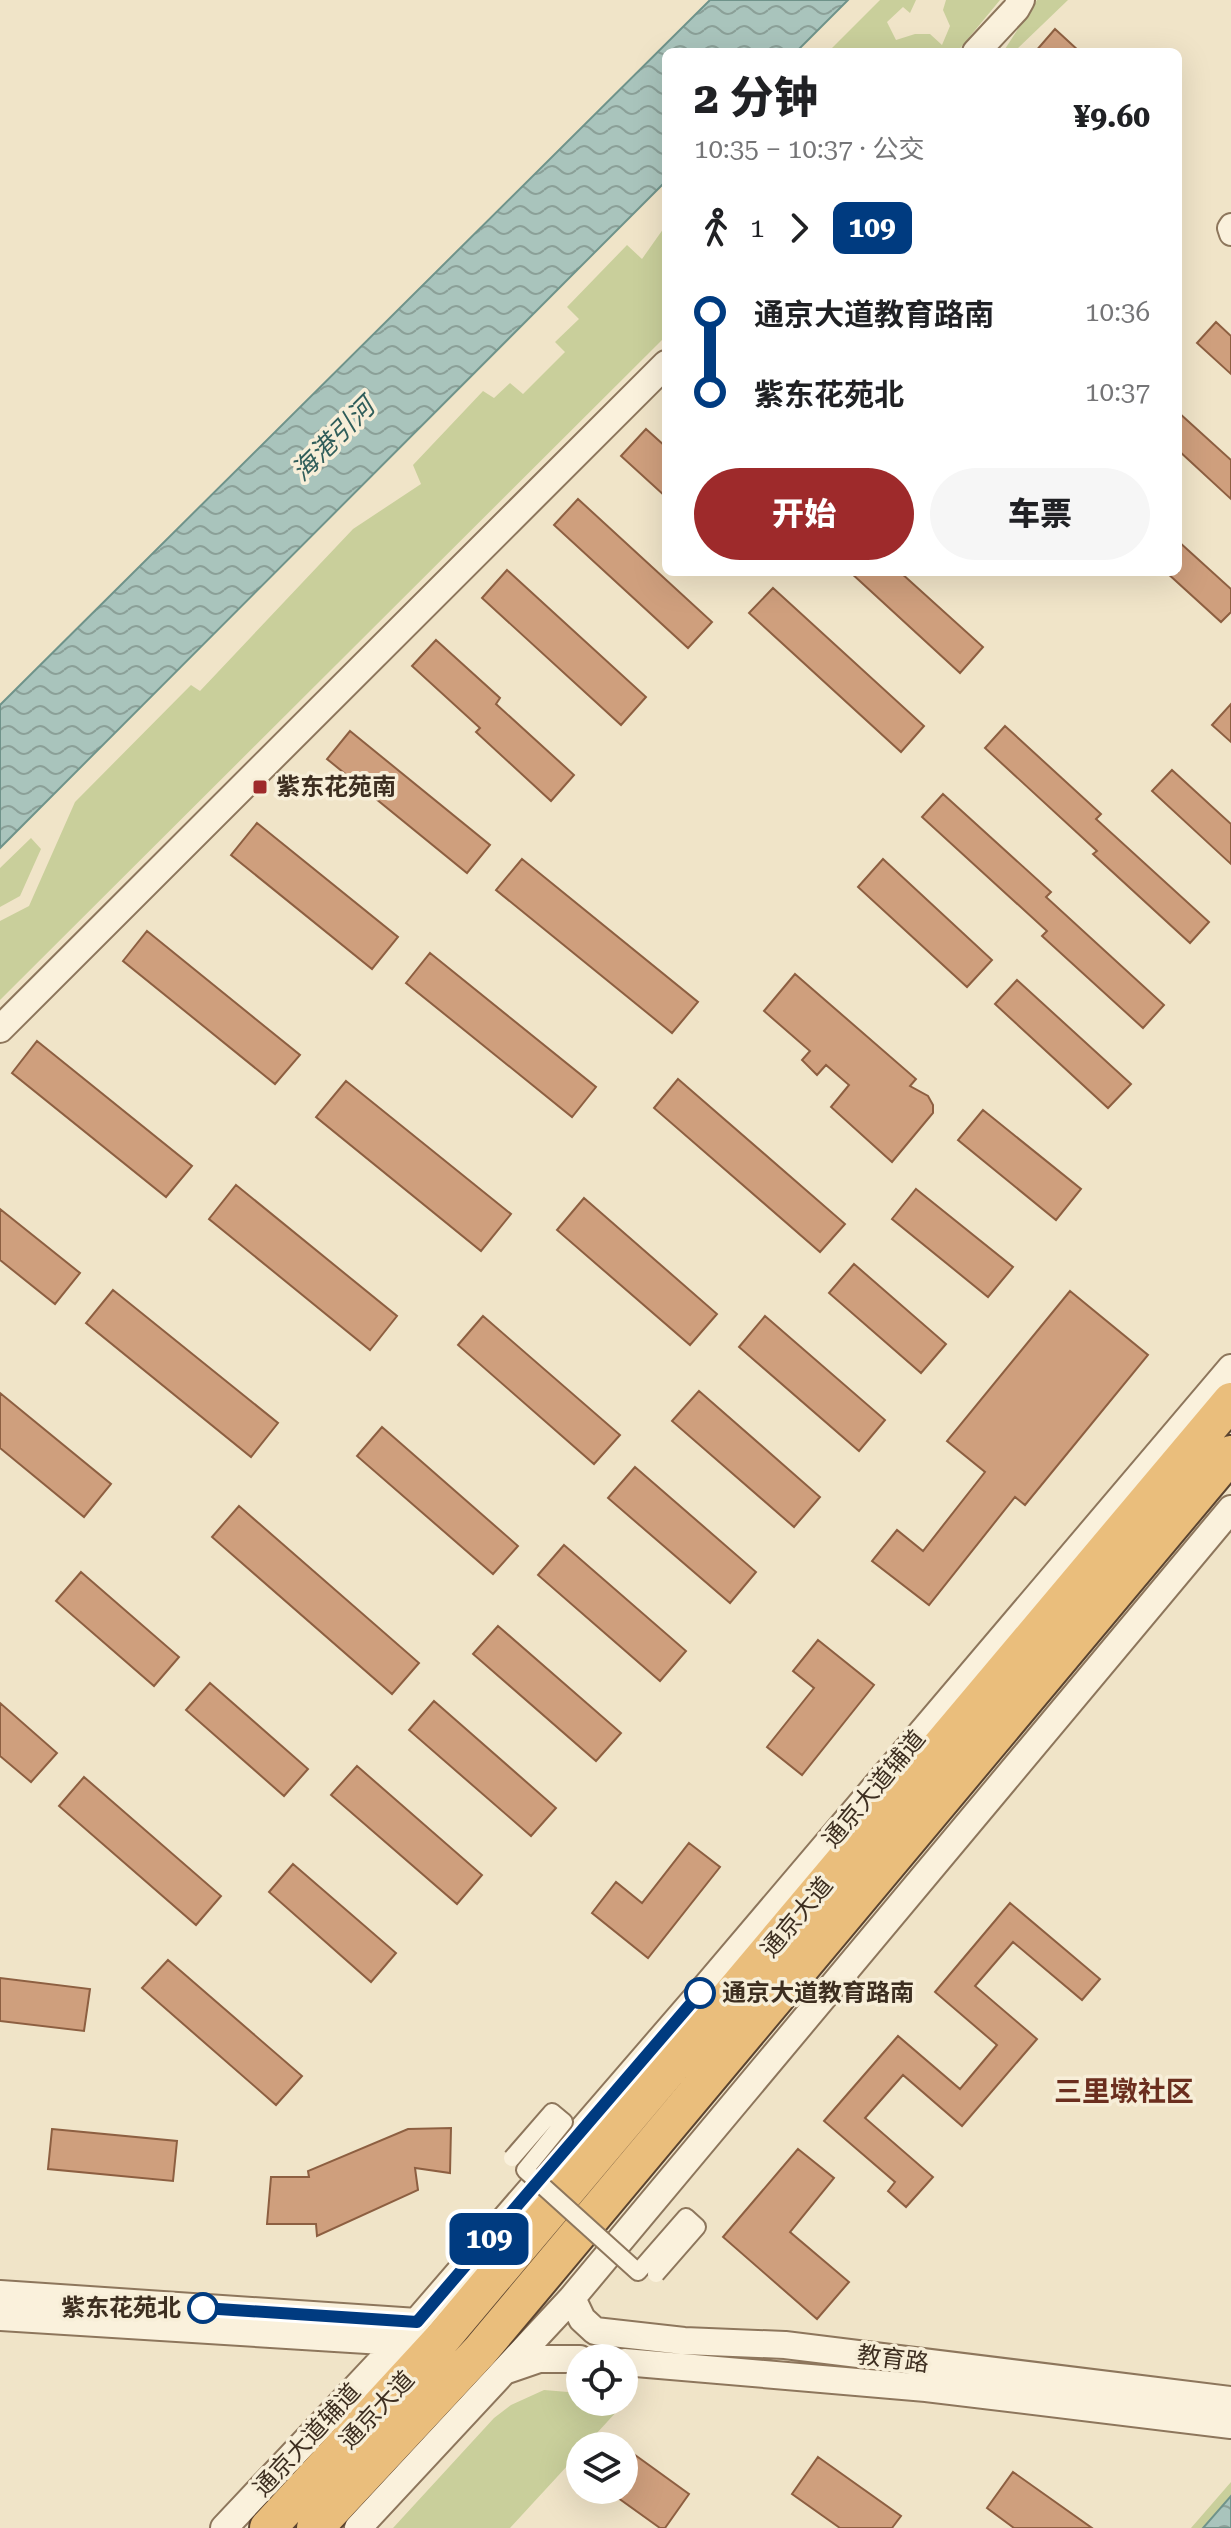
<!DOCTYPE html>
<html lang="zh">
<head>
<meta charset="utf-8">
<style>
  body { margin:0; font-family:"Roboto Serif","Noto Sans SC",serif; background:#f6f6f6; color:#202124; height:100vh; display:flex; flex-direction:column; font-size:30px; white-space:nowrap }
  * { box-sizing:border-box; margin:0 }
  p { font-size:26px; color:#757577 }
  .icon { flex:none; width:44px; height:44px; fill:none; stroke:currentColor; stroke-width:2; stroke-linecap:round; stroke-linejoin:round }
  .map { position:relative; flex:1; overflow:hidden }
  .sheet { position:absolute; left:662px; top:48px; width:520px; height:528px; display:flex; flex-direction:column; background:#fff; border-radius:12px; box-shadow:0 8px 32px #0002 }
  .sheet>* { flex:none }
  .badge { padding:0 16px; border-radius:12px; font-size:28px; line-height:52px }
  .buttons { position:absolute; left:566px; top:2344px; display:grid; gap:16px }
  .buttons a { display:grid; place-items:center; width:72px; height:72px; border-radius:50%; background:#fff; box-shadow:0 8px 32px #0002; font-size:40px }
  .map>.badge { position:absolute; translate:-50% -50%; box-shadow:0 0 0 4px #fff }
  .legs { display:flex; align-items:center; gap:12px; height:88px; padding:0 32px; font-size:26px }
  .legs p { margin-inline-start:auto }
  .head { display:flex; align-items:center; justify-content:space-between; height:136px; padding:0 32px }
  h1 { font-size:44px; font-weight:800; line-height:60px }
  .cta { display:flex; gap:16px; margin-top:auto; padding:16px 32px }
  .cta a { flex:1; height:92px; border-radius:48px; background:#9e2a2b; color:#fff; font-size:32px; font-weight:800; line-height:92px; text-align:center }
  .cta a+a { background:#f6f6f6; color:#202124 }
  ul { padding:0 32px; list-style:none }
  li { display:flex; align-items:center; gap:28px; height:80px; font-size:30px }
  li i { display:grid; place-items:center; width:12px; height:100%; margin:0 10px; background:currentColor }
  li i::after { content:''; width:20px; height:20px; margin:-10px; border:6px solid; border-radius:50%; background:#fff }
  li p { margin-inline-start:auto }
  li:first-child i { background:linear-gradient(#0000 50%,currentColor 0) }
  li:last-child i { background:linear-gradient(currentColor 50%,#0000 0) }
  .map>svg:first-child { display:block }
  .grass { fill:#c9cf9b }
  .water { fill:url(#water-waves); stroke:#6f938a; stroke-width:2 }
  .building { fill:#cf9f7d; stroke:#8d5f41; stroke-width:2 }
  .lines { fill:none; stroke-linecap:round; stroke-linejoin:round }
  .minor-casing { stroke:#8d765c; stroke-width:26 }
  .tertiary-casing { stroke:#8d765c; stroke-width:30 }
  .trunk-casing { stroke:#5b4430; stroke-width:40 }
  .minor { stroke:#faf1dc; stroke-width:22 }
  .tertiary { stroke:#faf1dc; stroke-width:26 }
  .trunk { stroke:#eabe7c; stroke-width:36 }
  .pedestrian-bridge-casing { stroke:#8d765c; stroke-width:20; stroke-linecap:butt }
  .pedestrian-bridge { stroke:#faf1dc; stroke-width:16 }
  .line-1-casing { stroke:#fff; stroke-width:18 }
  .line-1 { stroke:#003b80; stroke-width:12 }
  .poi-dot { fill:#9e2a2b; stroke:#f7eed8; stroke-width:3 }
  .stop-1-dot { fill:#fff; stroke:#003b80; stroke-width:4 }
  .labels { text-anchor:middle; stroke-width:7; stroke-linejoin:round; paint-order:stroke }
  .poi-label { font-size:24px; font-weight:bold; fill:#3d2e20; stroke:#f7eed8; text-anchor:start }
  .street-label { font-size:24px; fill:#3d2e20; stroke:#f7eed8 }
  .stop-label { font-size:24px; font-weight:bold; fill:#3d2e20; stroke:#f7eed8; text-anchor:start }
  .water-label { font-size:26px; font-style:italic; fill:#2f5d5a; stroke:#f7eed8 }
  .quarter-label { font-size:28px; font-weight:bold; fill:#6b2e1e; stroke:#f7eed8 }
</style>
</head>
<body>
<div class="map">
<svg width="1231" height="2528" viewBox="0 0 1231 2528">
  <defs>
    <pattern id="water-waves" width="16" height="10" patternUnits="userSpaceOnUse" patternTransform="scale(2)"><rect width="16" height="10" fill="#a9c4bc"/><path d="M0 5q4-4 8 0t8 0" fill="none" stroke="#8ba098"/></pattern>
  </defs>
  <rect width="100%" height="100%" fill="#f0e4c8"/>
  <!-- grass -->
  <path class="grass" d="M880,0h36l-6,13 -7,-6 -16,15 9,18 19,-6h15l12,11 8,-19 -7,-16 3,-10h54l-43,52h-129z
    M1037,0h31l-54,52h-11z
    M666,225v111l-666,664v-79l29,-15 46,-104 116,-117 9,6 153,-162 68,-45 -8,-19 70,-74 11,7 16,-15 13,11 42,-42 -10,-10 24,-23 -12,-12 60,-62 15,14z
    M31,838l10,11 -21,47 -20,11v-39z
    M544,2390l36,3v9h44v-6l6,1 -45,49h-5v6l-70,76h-117l101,-110 17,-13z
    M1231,2482v46h-40z"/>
  <!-- water -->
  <path class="water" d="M710,0h138l-52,52h-130v129l-666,667v-143z
    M1231,2496v32h-28z"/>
  <!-- building -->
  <path class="building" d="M1055,29l25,23h-45z
    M1216,322l15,14v38l-34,-31z
    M1178,412l53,48v39l-53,-49z
    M646,429l20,18v50l-45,-41z
    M578,499l134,123 -24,26 -134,-123z
    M1178,541l53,48v23l-10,10 -55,-50h12z
    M507,570l139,127 -25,28 -139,-127z
    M850,572h50l83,75 -23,26z
    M773,588l151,138 -23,26 -152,-139z
    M436,640l64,58 -4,6 78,71 -23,26 -75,-69 4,-4 -68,-62z
    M1231,704v38l-19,-17z
    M1005,726l96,88 -5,5 113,103 -19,21 -97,-89 4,-3 -112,-103z
    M350,731l140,114 -23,28 -140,-114z
    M1172,770l59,54v40l-79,-73z
    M943,794l108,98 -5,5 118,108 -21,23 -101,-92 5,-5 -125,-114z
    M257,823l141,114 -26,32 -141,-114z
    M522,859l176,143 -26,31 -176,-143z
    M883,859l109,101 -25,27 -109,-100z
    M147,931l153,124 -25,29 -152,-123z
    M430,953l166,134 -24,30 -166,-134z
    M795,974l121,105 -6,7 18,10 5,9v8l-6,7 -35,42 -61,-55 18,-22 -23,-20 -9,10 -15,-15 8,-9 -46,-40z
    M1017,980l114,104 -23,24 -113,-104z
    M37,1041l155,125 -26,31 -154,-124z
    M678,1079l167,145 -25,28 -166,-144z
    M346,1081l165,133 -30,37 -165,-134z
    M983,1110l98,79 -25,31 -98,-80z
    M236,1185l161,131 -27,34 -161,-131z
    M916,1189l97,78 -25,30 -96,-78z
    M584,1198l133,116 -27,31 -133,-115z
    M0,1209l80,64 -25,31 -55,-44z
    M854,1264l92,80 -25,29 -92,-80z
    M113,1290l165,133 -27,34 -165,-134z
    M1070,1291l78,64 -123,150 -10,-8 -86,108 -57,-44 25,-31 26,21 62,-79 -38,-31z
    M483,1316l137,119 -26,29 -136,-119z
    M765,1316l120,104 -26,31 -120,-104z
    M699,1391l121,106 -26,30 -122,-106z
    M0,1393l111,91 -27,33 -84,-69z
    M382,1427l136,119 -25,28 -136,-118z
    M635,1467l121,105 -26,31 -122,-105z
    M239,1506l180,157 -27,31 -180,-157z
    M564,1545l122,106 -26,30 -122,-106z
    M81,1572l98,85 -25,29 -98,-85z
    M498,1626l123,107 -25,28 -123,-107z
    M818,1640l56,45 -72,90 -35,-28 47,-59 -21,-17z
    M210,1683l98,86 -24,27 -98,-86z
    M434,1701l122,107 -25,28 -122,-106z
    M0,1703l57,50 -26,29 -31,-26z
    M357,1766l125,109 -25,29 -126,-109z
    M84,1777l137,119 -25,29 -137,-119z
    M689,1843l31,24 -72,91 -56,-45 24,-31 26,21z
    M293,1864l103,89 -25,29 -102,-90z
    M1010,1903l90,76 -18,21 -69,-58 -38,44 62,53 -75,87 -59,-51 -38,43 68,59 -27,30 -18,-16 7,-9 -71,-61 74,-85 62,53 37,-44 -62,-53z
    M168,1960l134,116 -26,29 -134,-117z
    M0,1978l90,11 -6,42 -84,-10z
    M451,2128l-1,45 -35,-5 3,22 -101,46 -1,-12h-49l4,-47h38l-1,-6 100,-42z
    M52,2129l125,12 -4,40 -125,-12z
    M798,2149l36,29 -44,54 59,50 -32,37 -94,-82z
    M624,2447l65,47 -24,34h-5l-53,-38h17z
    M818,2457l83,59 -9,12h-52l-48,-34z
    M1013,2472l79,56h-78l-27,-20z"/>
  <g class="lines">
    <!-- minor casing -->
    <g class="minor-casing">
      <path id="minor" d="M1231,225l-2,3 2,6"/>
    </g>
    <!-- tertiary casing -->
    <g class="tertiary-casing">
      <path id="tertiary" d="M976,52l40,-43 5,-9
        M0,1029l666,-665
        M0,2294l417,28
        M572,2298l10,21 13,12 89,10 101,4 446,55
        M0,2317l399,25
        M624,2362l302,26 305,37
        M507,2370l32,-11h41
        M224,2528l175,-186 305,-353 527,-621
        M358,2528l214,-230 659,-789"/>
    </g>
    <!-- trunk casing -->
    <g class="trunk-casing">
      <path id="trunk" d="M268,2528l174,-189 789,-938
        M315,2528l165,-177 751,-897"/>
    </g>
    <!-- minor -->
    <use href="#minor" class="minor"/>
    <!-- tertiary -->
    <use href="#tertiary" class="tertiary"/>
    <!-- trunk -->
    <use href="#trunk" class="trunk"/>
    <!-- pedestrian-bridge casing -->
    <g class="pedestrian-bridge-casing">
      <path id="pedestrian-bridge" d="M512,2158l40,-46 12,10 -39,48 113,102 48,-55 11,10 -41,47"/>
    </g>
    <!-- pedestrian-bridge -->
    <use href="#pedestrian-bridge" class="pedestrian-bridge"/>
  </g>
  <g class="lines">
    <!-- line-1 casing -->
    <g class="line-1-casing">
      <path id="line-1" d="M203,2308l214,14 283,-329"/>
    </g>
    <!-- line-1 -->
    <use href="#line-1" class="line-1"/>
  </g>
  <!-- markers -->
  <rect class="poi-dot" x="252" y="779" width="16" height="16" rx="4"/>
  <g class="stop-1-dot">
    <circle cx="700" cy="1993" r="14"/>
    <circle cx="203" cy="2308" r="14"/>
  </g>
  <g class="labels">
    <!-- poi labels -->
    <g class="poi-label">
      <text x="276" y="795">紫东花苑南</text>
    </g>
    <!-- street labels -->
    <g class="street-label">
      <text transform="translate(874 1789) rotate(-50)" y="8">通京大道辅道</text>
      <text transform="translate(797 1917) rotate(-50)" y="8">通京大道</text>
      <text transform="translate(893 2359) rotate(7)" y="8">教育路</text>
      <text transform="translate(377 2410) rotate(-47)" y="8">通京大道</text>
      <text transform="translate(307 2440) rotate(-47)" y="8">通京大道辅道</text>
    </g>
    <!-- stop labels -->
    <g class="stop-label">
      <text x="722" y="2001">通京大道教育路南</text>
      <text x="181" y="2316" text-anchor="end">紫东花苑北</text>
    </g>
    <!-- water labels -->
    <g class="water-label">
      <text transform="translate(333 439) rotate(-45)" y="9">海港引河</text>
    </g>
    <!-- quarter labels -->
    <g class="quarter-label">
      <text x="1124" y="2101">三里墩社区</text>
    </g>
  </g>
</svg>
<div class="buttons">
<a><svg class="icon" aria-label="locate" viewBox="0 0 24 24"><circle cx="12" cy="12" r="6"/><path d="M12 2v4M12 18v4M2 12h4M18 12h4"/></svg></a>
<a><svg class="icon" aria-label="layers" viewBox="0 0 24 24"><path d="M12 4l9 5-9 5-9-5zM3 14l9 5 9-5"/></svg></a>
</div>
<b class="badge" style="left:489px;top:2239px;background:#003b80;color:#fff">109</b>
<section class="sheet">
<div class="head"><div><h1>2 分钟</h1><p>10:35 – 10:37 · 公交</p></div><b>¥9.60</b></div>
<div class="legs"><svg class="icon" aria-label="walk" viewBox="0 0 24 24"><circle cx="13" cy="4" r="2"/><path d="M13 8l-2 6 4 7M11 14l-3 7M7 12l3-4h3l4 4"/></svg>1<svg class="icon" aria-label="forward" viewBox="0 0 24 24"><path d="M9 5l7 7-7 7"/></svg><b class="badge" style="background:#003b80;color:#fff">109</b></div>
<ul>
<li><i style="color:#003b80"></i><b>通京大道教育路南</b><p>10:36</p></li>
<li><i style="color:#003b80"></i><b>紫东花苑北</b><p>10:37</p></li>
</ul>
<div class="cta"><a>开始</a><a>车票</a></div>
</section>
</div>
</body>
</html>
